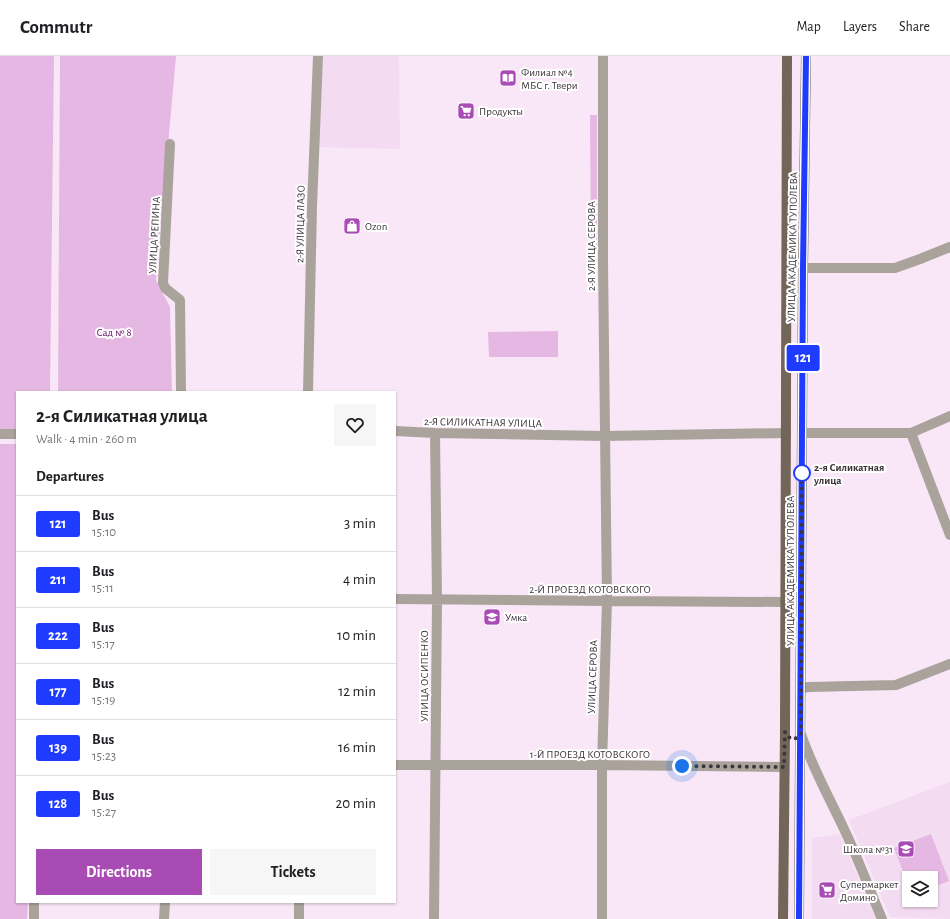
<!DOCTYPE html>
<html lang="en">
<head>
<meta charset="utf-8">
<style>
  body { margin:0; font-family:"Alegreya Sans",sans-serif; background:#f6f6f6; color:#202124; height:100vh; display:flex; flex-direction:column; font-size:15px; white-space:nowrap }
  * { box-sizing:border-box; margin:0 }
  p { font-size:13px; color:#757577 }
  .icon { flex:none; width:22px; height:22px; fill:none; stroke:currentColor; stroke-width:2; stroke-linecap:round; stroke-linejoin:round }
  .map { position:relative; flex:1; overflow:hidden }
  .details { position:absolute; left:16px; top:335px; width:380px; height:512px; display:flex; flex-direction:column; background:#fff; border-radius:0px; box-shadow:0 1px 3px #0004 }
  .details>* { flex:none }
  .badge { padding:0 8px; border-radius:3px; font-size:14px; line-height:26px }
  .tools { position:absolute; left:902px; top:815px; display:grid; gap:8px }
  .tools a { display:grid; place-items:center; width:36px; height:36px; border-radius:0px; background:#fff; box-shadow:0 1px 3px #0004; font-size:20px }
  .you { position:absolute; width:20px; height:20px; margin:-10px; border:3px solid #fff; border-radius:50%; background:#1a73e8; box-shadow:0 0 0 6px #1a73e833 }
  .map>.badge { position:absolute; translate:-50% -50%; box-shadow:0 0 0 2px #fff }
  h2 { padding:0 20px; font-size:15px; line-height:36px }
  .round { display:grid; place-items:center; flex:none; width:42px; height:42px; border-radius:0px; background:#f6f6f6 }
  .head { display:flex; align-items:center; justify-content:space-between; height:68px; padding:0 20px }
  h1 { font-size:19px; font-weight:600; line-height:30px }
  .action { display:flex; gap:8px; margin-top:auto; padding:8px 20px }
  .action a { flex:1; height:46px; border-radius:0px; background:#a94bb5; color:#fff; font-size:16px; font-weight:600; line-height:46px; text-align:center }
  .action a+a { background:#f6f6f6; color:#202124 }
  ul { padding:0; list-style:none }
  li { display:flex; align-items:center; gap:12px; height:56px; padding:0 20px; border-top:1px solid #e0e0e0 }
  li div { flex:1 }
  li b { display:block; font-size:15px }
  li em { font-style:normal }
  li .badge { min-width:44px; font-weight:700; text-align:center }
  header { display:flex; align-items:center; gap:24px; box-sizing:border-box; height:56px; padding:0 20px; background:#fff; border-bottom:1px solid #e0e0e0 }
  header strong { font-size:19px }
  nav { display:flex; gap:22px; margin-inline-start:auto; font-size:14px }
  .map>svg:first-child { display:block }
  .built { fill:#f3dbf1; fill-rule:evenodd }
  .green { fill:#e5b8e3 }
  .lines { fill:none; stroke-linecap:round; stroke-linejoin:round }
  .minor { stroke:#aaa39c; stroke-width:10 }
  .tertiary { stroke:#aaa39c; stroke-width:10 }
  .primary { stroke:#726659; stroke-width:10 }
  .line-casing { stroke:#fff; stroke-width:9 }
  .line { stroke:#1f3bff; stroke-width:6 }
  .walk { stroke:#3c353b; stroke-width:4; stroke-dasharray:0 7.2 }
  .stop-dot { fill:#fff; stroke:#1f3bff; stroke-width:2 }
  .labels { text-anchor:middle; stroke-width:4; stroke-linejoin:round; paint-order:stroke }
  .poi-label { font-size:11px; fill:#3c353b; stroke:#fff; text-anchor:start }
  .street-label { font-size:11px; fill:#3c353b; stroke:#fff }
  .park-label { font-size:11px; fill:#651265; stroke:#fff }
  .stop-label { font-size:11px; font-weight:bold; fill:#3c353b; stroke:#fff; text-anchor:start }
</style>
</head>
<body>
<header>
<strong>Commutr</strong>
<nav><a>Map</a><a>Layers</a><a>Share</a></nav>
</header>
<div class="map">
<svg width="950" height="863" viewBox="0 0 950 863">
  <rect width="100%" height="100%" fill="#f9e7f7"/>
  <!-- built -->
  <path class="built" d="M318,0h81l1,93 -84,-2z
    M950,726v137l-60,-2 -41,-97zM909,822h22v22h-22z
    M840,778l36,85h-64v-81z"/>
  <!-- green -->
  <path class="green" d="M0,0h54l-4,336h-33v42h-17z
    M60,0h116l-20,224 14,27 2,85h-114z
    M590,59h7v138h-6z
    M558,275v26h-69l-1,-25z
    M0,388h17v458h11l-1,17h-27z
    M931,778l18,47 -18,7v-10h-22v9l-15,-39z"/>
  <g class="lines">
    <!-- minor -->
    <path class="minor" d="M170,88l-7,139 2,5 15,12 1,92
      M803,212h92l25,-9 30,-12
      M308,336l4,-185 6,-151
      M395,375l40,2 169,3 182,-3
      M802,377h109l39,-17
      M911,377l39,102
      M0,378h17
      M395,543l212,2 178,1
      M801,632l8,-1 87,-2 54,-21
      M395,709h207l182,2
      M34,863v-17
      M164,863l1,-17
      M299,863v-17
      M434,863l3,-319 -2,-167
      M602,863v-154l5,-164 -4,-340v-205"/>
    <!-- tertiary -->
    <path class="tertiary" d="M801,678c11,33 28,63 43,95 14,29 25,60 38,90"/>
    <!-- primary -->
    <path class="primary" d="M783,863l2,-187 2,-676
      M799,863l4,-651 3,-212"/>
  </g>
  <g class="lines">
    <!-- line casing -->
    <g class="line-casing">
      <path id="line" d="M799,863l4,-651 3,-212"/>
    </g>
    <!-- line -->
    <use href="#line" class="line"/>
    <!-- walk -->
    <path class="walk" d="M682,710l102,1 1,-35c7,9 7,10 16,2l1,-268v7"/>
  </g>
  <!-- icons -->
  <defs>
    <g id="library-square" transform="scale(0.9)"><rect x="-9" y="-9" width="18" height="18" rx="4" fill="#a94bb5" stroke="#fff"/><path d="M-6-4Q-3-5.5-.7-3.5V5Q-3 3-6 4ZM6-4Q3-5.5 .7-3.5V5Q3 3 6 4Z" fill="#fff"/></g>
    <g id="supermarket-square" transform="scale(0.9)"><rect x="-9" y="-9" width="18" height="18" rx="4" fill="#a94bb5" stroke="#fff"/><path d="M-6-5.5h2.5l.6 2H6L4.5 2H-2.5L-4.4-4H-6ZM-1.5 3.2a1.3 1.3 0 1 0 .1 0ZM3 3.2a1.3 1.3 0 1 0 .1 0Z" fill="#fff"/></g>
    <g id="shop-square" transform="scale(0.9)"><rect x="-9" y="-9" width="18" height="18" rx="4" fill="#a94bb5" stroke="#fff"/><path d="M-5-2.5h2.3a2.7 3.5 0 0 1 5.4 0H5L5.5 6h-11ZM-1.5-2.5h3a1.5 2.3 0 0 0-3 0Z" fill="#fff"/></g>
    <g id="school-square" transform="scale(0.9)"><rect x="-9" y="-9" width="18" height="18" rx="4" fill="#a94bb5" stroke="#fff"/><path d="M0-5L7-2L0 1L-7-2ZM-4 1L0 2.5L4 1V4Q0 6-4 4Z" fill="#fff"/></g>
  </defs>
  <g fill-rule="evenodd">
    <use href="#library-square" x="508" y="22"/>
    <use href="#supermarket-square" x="466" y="55"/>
    <use href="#shop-square" x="352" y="170"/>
    <use href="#school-square" x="492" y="561"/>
    <use href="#school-square" x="906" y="793"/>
    <use href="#supermarket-square" x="827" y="834"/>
  </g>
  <!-- markers -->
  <circle class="stop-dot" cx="802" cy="417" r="8"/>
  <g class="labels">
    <!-- poi labels -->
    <g class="poi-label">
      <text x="521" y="20">Филиал №4<tspan x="521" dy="13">МБС г. Твери</tspan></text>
      <text x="479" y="59">Продукты</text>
      <text x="365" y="174">Ozon</text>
      <text x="505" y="565">Умка</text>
      <text x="893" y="797" text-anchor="end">Школа №31</text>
      <text x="840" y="832">Супермаркет<tspan x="840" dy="13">Домино</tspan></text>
    </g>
    <!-- street labels -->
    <g class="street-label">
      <text transform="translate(300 168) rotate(-89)" y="4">2-Я УЛИЦА ЛАЗО</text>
      <text transform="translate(154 179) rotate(-87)" y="4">УЛИЦА РЕПИНА</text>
      <text transform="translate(591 190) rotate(-90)" y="4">2-Я УЛИЦА СЕРОВА</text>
      <text transform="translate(792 191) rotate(-89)" y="4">УЛИЦА АКАДЕМИКА ТУПОЛЕВА</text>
      <text transform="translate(483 366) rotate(1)" y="4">2-Я СИЛИКАТНАЯ УЛИЦА</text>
      <text transform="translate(790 515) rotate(-90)" y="4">УЛИЦА АКАДЕМИКА ТУПОЛЕВА</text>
      <text x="590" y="537">2-Й ПРОЕЗД КОТОВСКОГО</text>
      <text transform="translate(424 620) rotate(-90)" y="4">УЛИЦА ОСИПЕНКО</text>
      <text transform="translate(592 621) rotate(-88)" y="4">УЛИЦА СЕРОВА</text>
      <text x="590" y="702">1-Й ПРОЕЗД КОТОВСКОГО</text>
    </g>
    <!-- park labels -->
    <g class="park-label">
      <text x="114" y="280">Сад № 8</text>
    </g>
    <!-- stop labels -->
    <g class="stop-label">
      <text x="814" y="415">2-я Силикатная<tspan x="814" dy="13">улица</tspan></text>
    </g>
  </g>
</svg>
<div class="tools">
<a><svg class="icon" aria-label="layers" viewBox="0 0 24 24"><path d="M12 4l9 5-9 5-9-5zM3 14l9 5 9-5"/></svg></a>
</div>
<div class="you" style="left:682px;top:710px"></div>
<b class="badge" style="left:803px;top:302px;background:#1f3bff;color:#fff">121</b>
<section class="details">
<div class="head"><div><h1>2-я Силикатная улица</h1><p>Walk · 4 min · 260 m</p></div><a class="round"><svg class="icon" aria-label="heart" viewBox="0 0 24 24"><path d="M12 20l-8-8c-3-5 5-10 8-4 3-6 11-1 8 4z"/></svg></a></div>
<h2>Departures</h2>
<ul>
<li><span class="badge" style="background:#1f3bff;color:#fff">121</span><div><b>Bus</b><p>15:10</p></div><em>3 min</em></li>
<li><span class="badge" style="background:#1f3bff;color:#fff">211</span><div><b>Bus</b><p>15:11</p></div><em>4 min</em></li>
<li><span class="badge" style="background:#1f3bff;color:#fff">222</span><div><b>Bus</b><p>15:17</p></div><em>10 min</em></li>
<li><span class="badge" style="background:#1f3bff;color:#fff">177</span><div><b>Bus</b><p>15:19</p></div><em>12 min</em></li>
<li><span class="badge" style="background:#1f3bff;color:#fff">139</span><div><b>Bus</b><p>15:23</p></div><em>16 min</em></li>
<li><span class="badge" style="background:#1f3bff;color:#fff">128</span><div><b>Bus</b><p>15:27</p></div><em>20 min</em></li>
</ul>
<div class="action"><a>Directions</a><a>Tickets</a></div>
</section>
</div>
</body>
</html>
